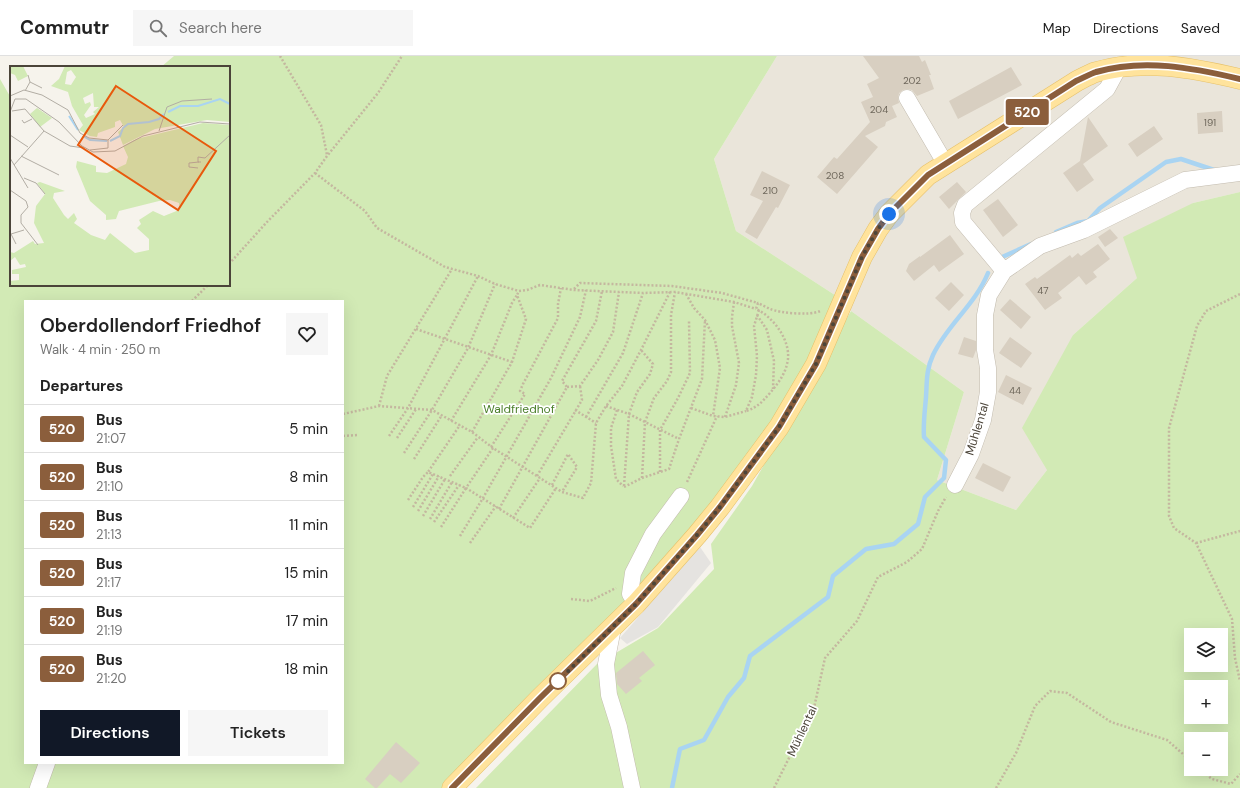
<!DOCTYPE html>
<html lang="en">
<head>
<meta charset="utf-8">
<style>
  body { margin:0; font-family:"DM Sans",sans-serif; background:#f6f6f6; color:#222; height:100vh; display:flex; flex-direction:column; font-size:15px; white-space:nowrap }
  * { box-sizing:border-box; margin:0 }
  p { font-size:13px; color:#767676 }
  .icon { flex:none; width:22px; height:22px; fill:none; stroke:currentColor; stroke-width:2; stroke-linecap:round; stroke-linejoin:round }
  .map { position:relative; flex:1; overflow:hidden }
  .sheet { position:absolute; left:24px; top:244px; width:320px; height:464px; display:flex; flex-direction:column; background:#fff; border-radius:0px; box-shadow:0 4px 16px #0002 }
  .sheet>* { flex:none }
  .badge { padding:0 8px; border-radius:3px; font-size:14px; line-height:26px }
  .controls { position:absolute; left:1184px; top:572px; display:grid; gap:8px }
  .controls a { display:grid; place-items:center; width:44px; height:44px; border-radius:0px; background:#fff; box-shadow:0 4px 16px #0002; font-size:20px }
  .you { position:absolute; width:20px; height:20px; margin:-10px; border:3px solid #fff; border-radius:50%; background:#1a73e8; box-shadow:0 0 0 6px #1a73e833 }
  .map>.badge { position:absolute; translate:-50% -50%; box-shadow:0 0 0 2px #fff }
  h2 { padding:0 16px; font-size:15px; line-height:36px }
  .round { display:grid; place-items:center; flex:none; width:42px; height:42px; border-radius:0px; background:#f6f6f6 }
  .headline { display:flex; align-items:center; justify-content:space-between; height:68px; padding:0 16px }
  h1 { font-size:19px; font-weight:600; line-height:30px }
  .cta { display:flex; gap:8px; margin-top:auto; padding:8px 16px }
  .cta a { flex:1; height:46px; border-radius:0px; background:#111827; color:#fff; font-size:16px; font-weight:600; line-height:46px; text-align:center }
  .cta a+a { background:#f6f6f6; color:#222 }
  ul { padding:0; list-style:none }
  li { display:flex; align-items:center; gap:12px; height:48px; padding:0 16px; border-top:1px solid #e0e0e0 }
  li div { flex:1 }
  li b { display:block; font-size:15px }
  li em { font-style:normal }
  li .badge { min-width:44px; font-weight:700; text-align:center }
  header { display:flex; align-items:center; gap:24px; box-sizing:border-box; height:56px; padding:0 20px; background:#fff; border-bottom:1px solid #e0e0e0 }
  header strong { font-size:19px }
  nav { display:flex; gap:22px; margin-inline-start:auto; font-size:14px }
  .search { width:280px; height:36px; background:#f6f6f6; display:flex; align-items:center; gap:10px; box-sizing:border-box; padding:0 14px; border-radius:0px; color:#767676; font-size:15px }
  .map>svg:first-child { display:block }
  .residential { fill:#eae5da }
  .green { fill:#d2eab5; fill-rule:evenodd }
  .parking { fill:#e5e3e0 }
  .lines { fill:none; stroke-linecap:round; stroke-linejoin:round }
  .stream { stroke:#a9d4f2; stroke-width:4.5 }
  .building { fill:#d8cfc1 }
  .minor-casing { stroke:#c2bbae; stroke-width:17 }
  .major-casing { stroke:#e6c16a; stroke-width:21 }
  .path { stroke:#c4b79f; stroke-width:2.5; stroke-dasharray:2 2; stroke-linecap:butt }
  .minor { stroke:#fff; stroke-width:16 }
  .major { stroke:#ffe39c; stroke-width:20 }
  .line-casing { stroke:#fff; stroke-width:9 }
  .line { stroke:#8b5e3c; stroke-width:6 }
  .walk { stroke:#4b4439; stroke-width:4; stroke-dasharray:0 7.2 }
  .stop-dot { fill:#fff; stroke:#8b5e3c; stroke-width:2 }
  .labels { text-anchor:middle; stroke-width:3.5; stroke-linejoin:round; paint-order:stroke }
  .number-label { font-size:10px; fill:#6e675b }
  .park-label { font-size:12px; fill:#4a7f2a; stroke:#fff }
  .street-label { font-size:12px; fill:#4b4439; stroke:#fff }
  .inset-river { fill:none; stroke:#a9d4f2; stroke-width:2 }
  .inset-road { fill:none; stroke:#b2ada4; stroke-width:1 }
  .view { fill:#e8590c; fill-opacity:0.15; stroke:#e8590c; stroke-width:2 }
  .inset-edge { fill:none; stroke:#4b4439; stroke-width:2 }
</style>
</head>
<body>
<header>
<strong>Commutr</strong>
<div class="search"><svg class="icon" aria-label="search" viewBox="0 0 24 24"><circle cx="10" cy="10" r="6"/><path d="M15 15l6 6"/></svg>Search here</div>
<nav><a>Map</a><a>Directions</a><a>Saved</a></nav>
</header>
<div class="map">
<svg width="1240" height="732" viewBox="0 0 1240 732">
  <rect width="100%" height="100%" fill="#f6f3ec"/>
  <!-- residential -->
  <path class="residential" d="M777,0h463v136l-47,11 -56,75 -64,57 -26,135 -31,40 -79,-30 27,-88 -113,-81 -10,-12 -105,-68 -22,-72z"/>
  <!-- green -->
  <path class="green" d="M174,0h603l-63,103 22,72 105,68 -28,63 -129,182 -242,244h-442v-709l11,19v187h218v-218h-68zM25,245h318v462h-318z
    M1240,136v596h-764l121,-124 61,-36 56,-59 -3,-25 41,-58 99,-175 113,81 -27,88 79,30 31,-40 -25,-42 51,-93 64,-57 -14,-41 70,-34zM1191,579h30v30h-30zM1191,631h30v30h-30zM1191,683h30v30h-30z"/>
  <!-- parking -->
  <path class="parking" d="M700,491l11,16 -53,64 -31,17 -7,-6z"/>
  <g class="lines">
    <!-- stream -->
    <path class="stream" d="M1056,176l21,-9 11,-2 12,-13 66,-46 15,-3 33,11
      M1000,202l31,-14
      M672,732l8,-39 24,-9 24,-43 16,-19 6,-22 78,-59 5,-21 33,-27 28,-5 24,-20 7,-27 19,-19 2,-18 -22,-23c-1,-14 1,-27 2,-40 1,-15 0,-27 7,-42 14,-30 42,-50 55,-82"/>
  </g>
  <!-- building -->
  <path class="building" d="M863,0h56l3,6 3,-2 6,15h-2l5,14 -17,7 -5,-6 -5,-1 -4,1 -4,3 -1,5 1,5 -7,3 5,11 -11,5 -1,4 -20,10 13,11 -41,47 -20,-17 17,-20 3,2 33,-37 -9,-20 12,-5 -6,-13 12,-6z
    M1011,11l11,18 -64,34 -9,-18z
    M1222,55l1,21 -25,2 -1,-21z
    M1088,61l20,29 -25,18 11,16 -17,12 -14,-19 17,-12z
    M1154,70l9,13 -26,18 -9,-13z
    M762,115l28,14 -12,23 -2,-1 -19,32 -12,-7 18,-31 -13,-6z
    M957,126l9,10 -17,17 -10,-12z
    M998,143l20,26 -15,12 -20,-27z
    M1110,173l8,9 -13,9 -7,-10z
    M950,179l14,19 -25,18 -5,-7 -20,16 -8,-10 3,-7 11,-8v1z
    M1098,188l12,15 -17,13 4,5 -11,8 -7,-9 -21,17 4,5 -17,12 -20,-26 10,-7 2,2 33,-24 2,3 6,-5 3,3z
    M951,226l13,13 -15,16 -14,-13z
    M1010,243l21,18 -10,12 -21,-19z
    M964,281l12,4v9l-3,8 -15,-4z
    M1010,281l22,16 -11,15 -22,-15z
    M1006,319l26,13 -9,17 -25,-13z
    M983,407l28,14 -8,15 -28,-14z
    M643,595l12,14 -16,13 3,3 -16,13 -9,-10 -1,-11z
    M396,686l24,21 -19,20 -11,-9 -13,14h-2l-10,-9z"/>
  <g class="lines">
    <!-- minor casing -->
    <g class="minor-casing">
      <path id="minor" d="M907,42l38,65
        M1004,215l-41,-49 -1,-9 3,-8 142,-116 12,-22
        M955,429l16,-31 12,-34 5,-28v-24l-3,-18v-35l4,-20 15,-24 36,-25 44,-16 101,-50 55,-7
        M636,548l-6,-10 3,-21 20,-39 28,-38
        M613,572l-7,36 3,31 10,32 13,61
        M38,732l9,-25"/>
    </g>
    <!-- major casing -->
    <g class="major-casing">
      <path id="major" d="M452,732l88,-90 96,-94 61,-69 23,-28 59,-80 37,-63 46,-107 16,-28 11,-15 39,-39 149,-94c6,-3 13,-7 19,-9 48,-14 97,-4 144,7"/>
    </g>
    <!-- path -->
    <path class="path" d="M280,0l41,69 6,30
      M315,117l50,38 12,17 68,39 33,9 17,8 24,7 8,-1 13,-5 34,5 45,2 24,1 32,-1 59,10 22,7
      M229,208l38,-42 48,-49 12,-17 51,-63 24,-37
      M574,233l6,-6 92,3 50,7 36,10
      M686,238l8,14 11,12 10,20 5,28 -7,48
      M1240,238l-34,17 -9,15 -28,102v88l5,12 22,15 36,76 3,39 5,23
      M192,245l16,-16
      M759,254l-5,16 3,30 -1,19 -4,22 -6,14c12,-4 16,-9 24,-18 7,-8 15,-19 17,-29 6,-21 -13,-47 -31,-55l2,-6c4,2 8,4 12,6 10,4 40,7 50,2
      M757,259l10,15 7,31 -1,28
      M416,273l96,33
      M567,331l13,-1 18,-26 15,-28 6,-40
      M379,350l8,-30 65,-107
      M606,350l23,8 50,25
      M691,352l22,8 12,1 21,-6
      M575,354l21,13
      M617,354l-6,18v18l5,33 7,7
      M343,358l36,-8 53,4 40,22 21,16 69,44 21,6 8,-15 5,-60 10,-17 16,-20 19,-36 29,-58
      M586,361l37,-64 20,-60
      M725,361l11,-32 3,-22 -7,-37v-9l2,-15
      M451,365l40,-66 21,-52 5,-8
      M472,376l40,-70 14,-43 -9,-24 2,-4
      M343,380l15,-1
      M389,380l19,-28 70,-132
      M397,382l19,-29
      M491,391l34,-53 -5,-3 3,-7 35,-66v-14l3,-16
      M493,392l-27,40 64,40 26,-40
      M404,397l28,-43 36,-62 27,-64
      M414,403l28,-44
      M660,416v-42l18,-32 12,-25 -1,-52
      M450,420l28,-39
      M537,420l45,-76 -2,-14
      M642,422l3,-56 9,-24 13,-17 4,-9v-57l4,-23
      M687,426l30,-66
      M552,429l16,-31 9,13 -15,25
      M624,430l5,-72 8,-22 13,-18 3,-10 -12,-14
      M624,431l18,-9 27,-9 10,-30 23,-60 3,-59
      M408,444l15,-23 5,-5
      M413,451l20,-33
      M499,453l68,-122 -5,-6 34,-60 6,-30
      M418,455l21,-35
      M423,460l22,-37
      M513,462l27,-40
      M430,463l22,-37
      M434,466l25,-37
      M441,471l25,-39 -38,-16 32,-47
      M460,480l23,-38 68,-120 29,-61 6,-27
      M470,487l26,-37
      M1196,487l44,-12
      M571,543l19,2 26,-13
      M1200,713l12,10 19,5 9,-10
      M774,732l40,-80 11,-50 32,-37 21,-44 29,-15 15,-13 16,-38 8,-14
      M996,732l20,-35 19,-47 15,-15 17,2 44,29 56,18 24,21"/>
    <!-- minor -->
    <use href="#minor" class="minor"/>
    <!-- major -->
    <use href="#major" class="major"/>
  </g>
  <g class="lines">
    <!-- line casing -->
    <g class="line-casing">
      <path id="line" d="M452,732l88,-90 96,-94 61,-69 23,-28 59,-80 37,-63 46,-107 16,-28 11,-15 39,-39 148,-94c7,-3 14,-7 20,-9 48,-14 97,-4 144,7"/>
    </g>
    <!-- line -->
    <use href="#line" class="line"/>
    <!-- walk -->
    <path class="walk" d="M558,625l78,-77 61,-69 23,-28 59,-80 37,-63 46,-107 16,-28 11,-15"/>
  </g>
  <!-- markers -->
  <circle class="stop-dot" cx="558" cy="625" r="8"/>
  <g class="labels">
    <!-- number labels -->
    <g class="number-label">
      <text x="912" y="28">202</text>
      <text x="879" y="57">204</text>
      <text x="1210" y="70">191</text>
      <text x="835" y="123">208</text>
      <text x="770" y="138">210</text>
      <text x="1043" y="238">47</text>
      <text x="1015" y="338">44</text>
    </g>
    <!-- park labels -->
    <g class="park-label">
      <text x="519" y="357">Waldfriedhof</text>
    </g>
    <!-- street labels -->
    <g class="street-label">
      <text transform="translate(977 373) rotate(-73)" y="4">Mühlental</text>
      <text transform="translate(802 675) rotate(-65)" y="4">Mühlental</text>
    </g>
  </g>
  <!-- overview -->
  <g transform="translate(10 10)">
    <rect width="220" height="220" fill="#f6f3ec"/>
    <path d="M0,0h13l5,10 -10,5 -3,-6 -5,-2zM55,0h165v56l-23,-2 -52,9 -32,16 -5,-13 6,-5 -4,-7 -5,2v5l-17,6 -1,4 -7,-1 -11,-6 4,-5 -11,-19 -4,-14 -17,-6 8,-7zM61,4l5,7 -5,8 -6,-1 2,-12zM83,27l1,14h5l-6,5 2,2 -9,4 -2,-3 7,-10 -1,-3 -5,2 -2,-6zM27,42l15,10 -12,9 -10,-13zM193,57l27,2v161h-220v-5l9,-1v-6h-7v-4l14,-3 -1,-3 -5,1 -5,-8 -5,4v-9l4,1 19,-12 2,3 9,-1 -10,-20 2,-17 9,-12 -8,-11 3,-1 25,9 -11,2 -1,5 11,17 4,4 6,-6 3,6 -3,4 17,12 14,5 5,-7 25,20 14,-3v-11l-12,-11 4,-4 -2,-4 14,-9 11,5 15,-6v-7l-9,-3 -11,1 -40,10 -3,8 -10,1v-5l-16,-14 -14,-34 1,-6 19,5v6l11,1 19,-9 2,-7 -5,-11 13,-7z" fill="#d2eab5" fill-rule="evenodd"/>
    <path class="inset-river" d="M158,46l12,-6h18l22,-7 10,5M59,50l9,14M73,70l7,4 17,1M100,75l10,-5 3,-8 5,-4 21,-2 10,-3 5,-5"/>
    <path class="inset-road" d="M20,16l12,6M15,25l5,-9 -2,-7M0,30l14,-6 18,5 26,15 12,23 9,5 19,2 15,-15M2,45l13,-2 19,22 26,15 14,2M0,46l5,-13h11l33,23 23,24 11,6 22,-1 28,-15 57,-14 30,2M12,54l2,3 8,-4M149,65l8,-24 15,-6 30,-2M0,69l18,12M80,84l18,-2v-8M11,90l38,19M0,92l18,30M191,96h-3v-5l7,1 25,-23M4,99l30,-34M188,102l-9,-1v-4l10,-1M14,112l12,5 9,11M0,124l16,11 2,6 -7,8v8l17,22M6,178l-5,-10 13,-4"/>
    <path class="view" d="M106,20l100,65 -38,59 -100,-65z"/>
    <rect width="220" height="220" class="inset-edge"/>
  </g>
</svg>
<div class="controls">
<a><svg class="icon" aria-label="layers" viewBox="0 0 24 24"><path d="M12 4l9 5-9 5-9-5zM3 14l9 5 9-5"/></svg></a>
<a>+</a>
<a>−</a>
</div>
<div class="you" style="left:889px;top:158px"></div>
<b class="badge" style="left:1027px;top:56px;background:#8b5e3c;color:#fff">520</b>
<section class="sheet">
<div class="headline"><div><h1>Oberdollendorf Friedhof</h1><p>Walk · 4 min · 250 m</p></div><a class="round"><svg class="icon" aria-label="heart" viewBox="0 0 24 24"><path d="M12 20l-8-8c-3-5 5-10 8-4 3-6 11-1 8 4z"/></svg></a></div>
<h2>Departures</h2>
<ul>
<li><span class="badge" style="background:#8b5e3c;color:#fff">520</span><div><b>Bus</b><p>21:07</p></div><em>5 min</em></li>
<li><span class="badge" style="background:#8b5e3c;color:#fff">520</span><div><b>Bus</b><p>21:10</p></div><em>8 min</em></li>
<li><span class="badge" style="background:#8b5e3c;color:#fff">520</span><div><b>Bus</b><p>21:13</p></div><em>11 min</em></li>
<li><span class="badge" style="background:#8b5e3c;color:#fff">520</span><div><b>Bus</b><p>21:17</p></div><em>15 min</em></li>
<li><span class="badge" style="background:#8b5e3c;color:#fff">520</span><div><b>Bus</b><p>21:19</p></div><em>17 min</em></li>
<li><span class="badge" style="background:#8b5e3c;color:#fff">520</span><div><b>Bus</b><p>21:20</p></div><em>18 min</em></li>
</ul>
<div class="cta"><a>Directions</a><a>Tickets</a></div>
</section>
</div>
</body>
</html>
